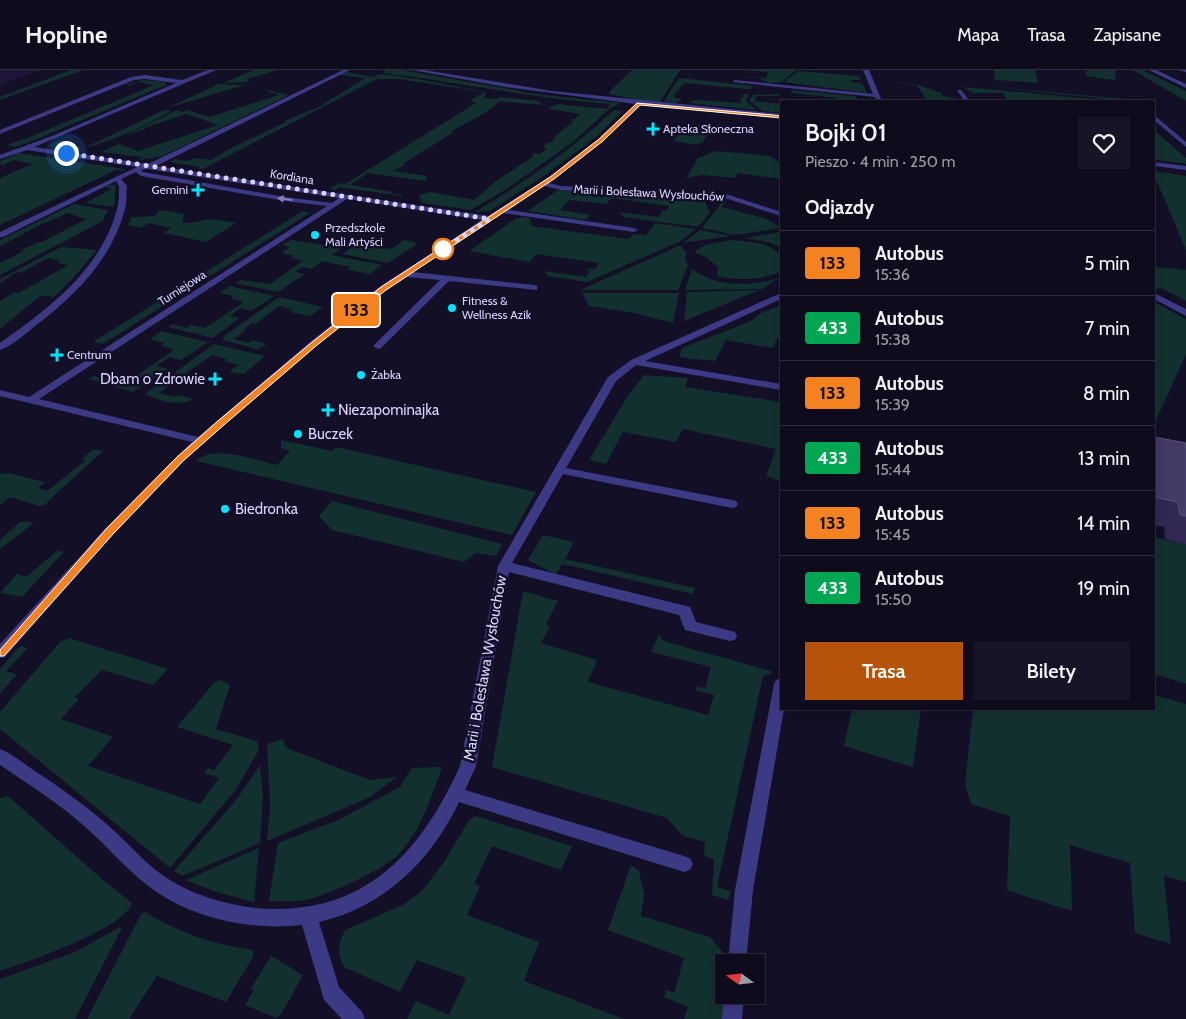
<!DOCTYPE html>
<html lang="pl">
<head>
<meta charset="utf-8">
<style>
  body { margin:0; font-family:Cabin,sans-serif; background:#171425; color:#f1f3f6; height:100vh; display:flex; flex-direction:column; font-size:19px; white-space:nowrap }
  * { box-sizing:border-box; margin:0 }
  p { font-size:16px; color:#9b9ba3 }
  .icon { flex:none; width:28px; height:28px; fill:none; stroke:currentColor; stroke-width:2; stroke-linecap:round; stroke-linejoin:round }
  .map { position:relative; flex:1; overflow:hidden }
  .details { position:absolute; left:780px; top:30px; width:375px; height:610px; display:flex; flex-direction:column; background:#0e0b1c; border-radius:0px; box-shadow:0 2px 12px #0003,0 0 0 1px #2e2b3b }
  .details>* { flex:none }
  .badge { padding:0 10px; border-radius:4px; font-size:18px; line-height:32px }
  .needle { width:32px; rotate:285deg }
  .controls { position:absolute; left:715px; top:884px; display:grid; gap:10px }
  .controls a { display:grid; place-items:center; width:50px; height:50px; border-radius:0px; background:#0e0b1c; box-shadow:0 2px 12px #0003,0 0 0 1px #2e2b3b; font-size:25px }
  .you { position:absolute; width:25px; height:25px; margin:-12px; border:4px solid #fff; border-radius:50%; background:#1a73e8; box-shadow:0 0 0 8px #1a73e833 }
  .map>.badge { position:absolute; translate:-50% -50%; box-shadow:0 0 0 2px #fff }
  h2 { padding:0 25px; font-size:19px; line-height:45px }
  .round { display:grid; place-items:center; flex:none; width:52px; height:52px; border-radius:0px; background:#171425 }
  .summary { display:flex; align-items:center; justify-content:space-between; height:85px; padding:0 25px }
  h1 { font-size:24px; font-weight:600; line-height:38px }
  .button { display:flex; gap:10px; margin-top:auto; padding:10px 25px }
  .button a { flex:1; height:58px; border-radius:0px; background:#b45309; color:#fff; font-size:20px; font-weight:600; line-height:58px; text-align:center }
  .button a+a { background:#171425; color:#f1f3f6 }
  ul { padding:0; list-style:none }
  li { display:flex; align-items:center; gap:15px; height:65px; padding:0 25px; border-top:1px solid #2e2b3b }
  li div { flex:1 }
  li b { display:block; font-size:19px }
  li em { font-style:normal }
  li .badge { min-width:55px; font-weight:700; text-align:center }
  header { display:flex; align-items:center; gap:30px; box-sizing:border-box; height:70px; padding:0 25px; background:#0e0b1c; border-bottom:1px solid #2e2b3b }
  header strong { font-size:24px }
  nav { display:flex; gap:28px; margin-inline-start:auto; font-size:18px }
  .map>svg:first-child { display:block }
  .green { fill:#12302f }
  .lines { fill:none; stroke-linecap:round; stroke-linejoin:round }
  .minor { fill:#3d3a85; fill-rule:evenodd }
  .wall { fill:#312854 }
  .shaded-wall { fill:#1d163a }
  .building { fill:#433a66; stroke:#5a527e }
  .oneway { fill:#837fbc }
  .line { fill:#f58220; stroke:#fff }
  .walk { stroke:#d9d4ff; stroke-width:5; stroke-dasharray:0 9 }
  .poi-dot { fill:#00e5ff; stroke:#130f26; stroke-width:2 }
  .stop-dot { fill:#fff; stroke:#f58220; stroke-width:2.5 }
  .labels { text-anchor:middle; stroke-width:5; stroke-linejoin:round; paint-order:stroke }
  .far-poi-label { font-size:12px; fill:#d9d4ff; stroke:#130f26; text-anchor:start }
  .far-street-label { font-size:12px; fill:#d9d4ff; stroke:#130f26 }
  .poi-label { font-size:15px; fill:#d9d4ff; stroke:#130f26; text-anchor:start }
  .street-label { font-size:15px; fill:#d9d4ff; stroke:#130f26 }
</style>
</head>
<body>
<header>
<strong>Hopline</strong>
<nav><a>Mapa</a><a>Trasa</a><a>Zapisane</a></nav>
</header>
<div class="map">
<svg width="1186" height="949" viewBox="0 0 1186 949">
  <rect width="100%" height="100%" fill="#130f26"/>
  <!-- green -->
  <path class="green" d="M71,0h12l-83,30v-3z
    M254,0h23l-30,9 3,3 -27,1z
    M381,0h21l134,24 84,9 -11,6 -36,33 -65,46 -37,22 -49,-7 -3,-8 12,-3 43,8 22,-19 38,-25 -2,-1 2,-2 6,1 7,-6 -4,-1 4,-4h4l3,-3 -2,-1 14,-12 7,-3 -3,-1 10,-9 -32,-5 9,-5 50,5 3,-5c-76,-5 -151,-22 -227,-31l3,-2z
    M632,0h48l-20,32c-18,0 -33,-5 -51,-8l2,-4z
    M742,0h54l-14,12 -14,1 -9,-5 -22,-2 29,2 2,-6z
    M994,0h41l3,13 -43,-3z
    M1087,0h29l-1,10 -30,-4z
    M1133,0h9l44,21v10z
    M798,1l61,5 2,4h-10v2l11,1 5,10 -83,-11z
    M347,2l24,5 11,-3 36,5 68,13 -2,6 12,1 4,-2 39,4 3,3 -2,1 -40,-4 -15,12 -33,18 2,1c-18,12 -34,20 -51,32l2,1 -12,6 33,5 1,4 -2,1 -57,-8 -18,12 43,7 -2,2 13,1 -3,1 -62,-9 -6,4 -2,-3 8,-5 6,1 131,-81 -6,-2 14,-9 -85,-13h-22l-174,90h-6l3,-2 -30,-5 4,-3 13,2 7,-3 17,2 18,-11 57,-27 -2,-1 35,-14 46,-29 -25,-3z
    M680,8l73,8 -2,3h-5l-60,-6 -3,1 -10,13 8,2 -4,4 -13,-1 14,-23z
    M143,10l22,2 1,3 -134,56 -16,6 -16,-3 7,1 23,-8 124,-52 -16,-3 -7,3h-6z
    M891,12l25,2 25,9 2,3 17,2h-9l1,3h-25l-10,-16z
    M951,13l196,18h-20z
    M219,14l26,1 -78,23z
    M963,17l13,1 139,13h-108l-4,-8h-31z
    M268,20l21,5 -129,62 -22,3 5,-3 -43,-5 19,-8 19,7 80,-26 -32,-11 -42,14 2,1 -20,6 51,-25 5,2 6,-2 22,7 69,-22 -13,-4z
    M792,20l63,6 4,5h-22v-3l-46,-5z
    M744,24h5l-3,7 11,9 -69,-7 7,-3 49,3 -4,-1z
    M779,24l-1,2h-21l-3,5 27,3v9l-19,-2 -13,-11 4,-5z
    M164,40l7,1c-22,13 -100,53 -122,34l10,-5 12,2 -5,3 18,3z
    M614,40l9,1 -27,26 -52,39 -54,35 -15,1c50,-30 96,-62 139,-102z
    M685,54l28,2 -11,17h-4l-1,2 -23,-4z
    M1154,60l32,28v6l-32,-4z
    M716,81l55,5 10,8v15l-43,-6 -3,5 -33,-3 -16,3 12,-20z
    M19,83l106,16v2l-9,-1 -116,55v-47l32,-14 -18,-4 -13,6 -1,-5z
    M1154,101l32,5v74l-30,-71 -2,-1z
    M109,115h7l-2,22 -29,-4 27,-14 -7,-2z
    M558,120l146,9 6,14 -12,14 -74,-10 -5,-5 39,5 4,-5 -2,-1 1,-1 5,1 3,-5 -57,-8 -6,6 -37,-4 -9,10 30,5 -4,5 -58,-9z
    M723,131h3l-4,6 45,12 14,9 -46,7 -33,-7z
    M74,134l34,6 -5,11 -103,54v-12l24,-12 -3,-1 18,-8h3l44,-23 -18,-6 -28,12 -40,21v-6z
    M322,135l-219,139 -10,-2 210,-131 6,2z
    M159,140l25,4 -2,8 8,1 21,-4 25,4 -30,19 -42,-9 7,-5 -22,-5 -8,5 -13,-3 4,-8 23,-1z
    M522,147l8,1 2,8 96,13 6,-5 12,1 9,-12 41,6 -15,12 -94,41 -39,-6 -4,-5 42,6 4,-5 -3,-1 2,-3 6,1 4,-6 -63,-9 -6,8 -61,-11 46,-32z
    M700,160l31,6 -48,7z
    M781,162v16l-10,-5 -25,-5z
    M291,170l51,8 -10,7 50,10 -12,9 -22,-4 2,-3 -28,-6 -10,8 -10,-2 -7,5 10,2 -27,18 -43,-9 5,-3 30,4 33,-23 -12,-3 3,-2 -13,-3 9,-6 -8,-2z
    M404,170l11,2 1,3 -28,18 -46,-9 13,-9 36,4z
    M732,170c17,2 37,2 49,15v17c-22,8 -41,9 -64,4l1,-9 -12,-10 -12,-5 11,-7z
    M679,176l4,1v3l4,2 -2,7 3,6 -10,25h-98z
    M61,177l36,3 -22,26 -21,21 -14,-1 -40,33v-28l15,-9 4,1 49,-28 -11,-2 3,-2 -12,-3 -28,15 -3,-1 -17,11v-4z
    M1154,190l3,7 29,3v31l-25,-13 -7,2z
    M692,199c26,19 58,17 87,9l-17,11 -77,1z
    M230,216l44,10 -23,15 -11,-3 -10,8 10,2 -27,20 -45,-11 5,-3 14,4 4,-3 14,3 39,-26 -13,-4 2,-2 -13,-3z
    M759,220l-75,31 3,-29z
    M582,223h97l-6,30 -39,-10 -45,-7z
    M279,227l44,10 -13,9 -20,-4 3,-2 -13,-4 -25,18 -3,-1 -8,6 2,1 -12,9 15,4 3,-3 15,4 -10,5 -34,-9v-3z
    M1154,232l32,17v35l-32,71z
    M781,235v34l-4,-1 -4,10 -47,-8 -11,21 -32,-3 -4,-2 3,-8 69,-27 10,-8z
    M161,261l47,11 -27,18 -11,-3 -13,9 11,3 -35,23 -45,-13 6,-3 16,4 4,-3 15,4 45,-31 -13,-4 3,-3 -14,-4z
    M214,274l51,12 -21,18 -15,-2 9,-7 -14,-4 3,-2 -15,-4 -29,20h-3l-9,6 2,2 -14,10 15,4 4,-2 16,4c-15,8 -35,2 -49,-5z
    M644,305l44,3 -3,9 96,15v79l-15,-5 10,-27 -93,-20 -7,13 -53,-10 -17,32 -17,-4 38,-63z
    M281,370l51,11 4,-4 200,45 -24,43 -316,-74c18,-17 58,-1 81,4l13,-14 -9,-3z
    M93,379l10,2 -56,51 1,1 -8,3 -30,-9 -10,8v-32l6,1 2,-1 37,9 -7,6 9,3 39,-31 -4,-1z
    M332,431l170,43 -5,12 -21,-3 -12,9 -132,-32 -13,-14z
    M27,451l7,2 -34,26v-9l20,-18z
    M543,465l31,7 -9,17 130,29 -2,6 -131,-30 -6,11 -28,-15z
    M1154,467l32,7v140l-32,-10z
    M58,480l6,2 -42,45 -22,-4 17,-19 9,3z
    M523,521l35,10 -12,23 4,2 -9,17 56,17 -9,22 120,33 6,-20 -19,-5 2,-4 8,2 6,-21 -60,-15 8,-18 4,7 108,30v3l-8,2 -46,211 14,4 -3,9 -16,-5 2,-36 -10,-3 1,-14 -23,-7 -15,-17 -175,-51z
    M69,568l99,31 -15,16 -51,-15 -27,27 4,2 -18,20 52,18 -25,29 112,38 19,-26 -15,-5 4,-5 6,2 19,-25 -56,-18 37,-44 6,-3 10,5 -14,44 41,12 2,9 -24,41 -65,77 -170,-139v-17l60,-70z
    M20,576l8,2 -22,23 11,3 -17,20v-25z
    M1154,625l32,9v178l-22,-6 7,68 -36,-11 -5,-70 -60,-18 2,66 -65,-21 3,-74 -39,-12 -6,-20 8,-75h181z
    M852,639h69l-8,58 -69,-21z
    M283,669l1,6 5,4 81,31 27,-3 -29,21 -101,43 3,-34 -3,-63z
    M260,695l3,33 -3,45 -78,33 -8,-5 63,-72z
    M442,697c-10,29 -21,63 -42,86 -15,17 -78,45 -100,48 -10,1 -21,0 -31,0l9,-58 60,-23 62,-33 12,-19z
    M8,726l95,84 29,23c-6,25 -107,60 -132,68v-173z
    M476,746l96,30 -11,24 -69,-24 -18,38 6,2 -13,29 72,27 -15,39 100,38h-217l9,-18 33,14 17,-37 -49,-18 -17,32 -56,-25c-7,-14 -6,-23 1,-37l58,-25 18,-13 23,-30 25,-42z
    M259,778l-5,54 -38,-10 -30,-12z
    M631,795l8,6 5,24 -3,21 69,21 21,25h-7v33h4l-2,24h-42l4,-12 -24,-10 2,-7 8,3 10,-35 -76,-28z
    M145,842c33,20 69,33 108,38v7l-27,45 -69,-26 -28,43h-42l54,-105z
    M120,857l2,1 -47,91h-75v-40l75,-27z
    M271,886l32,19 -21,38 -6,5 -31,-13 9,-15 -3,-2z"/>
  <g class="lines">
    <!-- minor -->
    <path class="minor" d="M208,0h8l-182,77 114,17 195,-94h7l-194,96 332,50 71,-45 40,-32 37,-35 -130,-17 -94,-17h12l128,21 229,23v4l-139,-13 -39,36 -54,42 12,3 165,8 55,18v4l-56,-18 -164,-8 -17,-4 -35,24 125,18 4,2 -4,2 -131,-19 -90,59 121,13 3,1v4l-88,-9 -68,67 -3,1 -5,-3 2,-2 65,-64 -33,-3 -20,13 -71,56 -90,78 -42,37 -71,74 -108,122 -5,1v-14l105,-115 87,-87 -192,-46v-6l29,7 298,-191 -42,-5 -144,-25 -5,-4 -15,7 6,7c-1,8 0,16 -2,23 -13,50 -50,87 -90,117 -10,8 -23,20 -35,24v-7c49,-35 101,-73 117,-134 2,-7 2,-15 2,-23l-3,-5 -113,56h-3v-5l137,-65 -110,-17 -27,9v-4l52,-19 124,-53 -31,-4 -11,1 -132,53 -2,1v-4l131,-53 14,-2 37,5zM148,99l191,29 -7,5 -47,-6 -142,-25 -2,-2zM347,129l135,21 -101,66 -71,56 -112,95 -159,-38z
      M863,0h6l13,31h-6l-1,-4 -143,-15 3,-2 138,14z
      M1149,0h7l30,14v4z
      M1178,0h8v2z
      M957,20h4l9,11h-6z
      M1154,45l32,27v5l-32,-27z
      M1154,92l32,4v4l-32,-4z
      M781,223v6l-136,62 136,23v6l-145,-25 -20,16 -50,87 166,32 4,1 2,3 -2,3 -4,1 -169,-34 -51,89 178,44 6,15 39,10 2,4 -2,4 -5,1 -45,-11 -6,-15 -170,-43 -33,194 -11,24 219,66 6,2 3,6 -3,6 -6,2 -225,-70c-28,59 -75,105 -140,120l20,65 23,25 3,7h-23l-18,-19 -22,-75c-53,6 -113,-7 -155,-40 -23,-18 -42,-41 -64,-60 -26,-23 -55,-41 -83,-60v-16c13,5 24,15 35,22 27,18 53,36 76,57 17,15 32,33 50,46 28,20 61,30 95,34 106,9 163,-52 204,-142l38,-200 110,-189 23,-17z
      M1154,223l32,16v7l-32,-17z
      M781,608v31h3l-31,181 -7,72h-18l7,-72 39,-206 2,-4z
      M724,925h20l-2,24h-20z"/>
  </g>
  <!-- wall -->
  <path class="wall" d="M1154,367l32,6v101l-21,-5 -1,-12 -10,-2z"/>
  <!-- shaded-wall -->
  <path class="shaded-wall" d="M2,0h39l-41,15v-14z"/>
  <!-- building -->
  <path class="building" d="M1154,367l32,6v73l-6,-1 -2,-13 -24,-5z"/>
  <!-- one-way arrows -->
  <defs><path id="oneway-solid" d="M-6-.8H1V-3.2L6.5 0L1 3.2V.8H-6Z" transform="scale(1.25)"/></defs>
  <use class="oneway" href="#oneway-solid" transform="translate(285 129) rotate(-173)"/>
  <!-- line -->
  <path class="line" d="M637,33l147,13 -3,2 -141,-13 -37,36 -49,38 -168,111 -70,56 -91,78 -42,37 -70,73 -109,122h-4v-6l106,-121 71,-72 42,-37 92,-77 70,-56 169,-110 49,-38z"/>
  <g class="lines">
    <!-- walk -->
    <path class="walk" d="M66,83l424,66 -47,30"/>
  </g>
  <!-- markers -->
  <g class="poi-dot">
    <path d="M650.5 51.5h5v5h5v5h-5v5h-5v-5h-5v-5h5z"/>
    <path d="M195.5 112.5h5v5h5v5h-5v5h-5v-5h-5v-5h5z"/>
    <circle cx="315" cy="165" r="5"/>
    <circle cx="452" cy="238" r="5"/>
    <path d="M54.5 277.5h5v5h5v5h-5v5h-5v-5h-5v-5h5z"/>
    <circle cx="361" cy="305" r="5"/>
    <path d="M212.5 301.5h5v5h5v5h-5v5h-5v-5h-5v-5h5z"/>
    <path d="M325.5 332.5h5v5h5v5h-5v5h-5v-5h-5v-5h5z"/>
    <circle cx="298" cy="364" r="5"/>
    <circle cx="225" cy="439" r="5"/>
  </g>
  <circle class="stop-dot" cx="443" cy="179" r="10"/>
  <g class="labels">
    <!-- far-poi labels -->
    <g class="far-poi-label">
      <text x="663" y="63">Apteka Słoneczna</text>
      <text x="188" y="124" text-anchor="end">Gemini</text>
      <text x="325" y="162">Przedszkole<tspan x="325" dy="14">Mali Artyści</tspan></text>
      <text x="462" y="235">Fitness &amp;<tspan x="462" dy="14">Wellness Azik</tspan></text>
      <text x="67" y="289">Centrum</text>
      <text x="371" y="309">Żabka</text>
    </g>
    <!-- far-street labels -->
    <g class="far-street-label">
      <text transform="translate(292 107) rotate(9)" y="4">Kordiana</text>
      <text transform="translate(649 123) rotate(3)" y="4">Marii i Bolesława Wysłouchów</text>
      <text transform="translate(182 218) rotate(-33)" y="4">Turniejowa</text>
    </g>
    <!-- poi labels -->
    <g class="poi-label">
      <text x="205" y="314" text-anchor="end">Dbam o Zdrowie</text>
      <text x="338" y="345">Niezapominajka</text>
      <text x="308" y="369">Buczek</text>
      <text x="235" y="444">Biedronka</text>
    </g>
    <!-- street labels -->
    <g class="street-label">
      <text transform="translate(485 598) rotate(-80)" y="5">Marii i Bolesława Wysłouchów</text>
    </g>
  </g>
</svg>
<div class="controls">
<a><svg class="needle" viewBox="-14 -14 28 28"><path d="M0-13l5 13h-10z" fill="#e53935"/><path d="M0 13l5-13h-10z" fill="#9b9ba3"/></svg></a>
</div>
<div class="you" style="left:66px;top:83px"></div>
<b class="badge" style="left:356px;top:240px;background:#f58220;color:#111">133</b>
<section class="details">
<div class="summary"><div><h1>Bojki 01</h1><p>Pieszo · 4 min · 250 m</p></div><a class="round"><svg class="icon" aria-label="heart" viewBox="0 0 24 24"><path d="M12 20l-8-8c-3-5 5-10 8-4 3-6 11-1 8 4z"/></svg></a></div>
<h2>Odjazdy</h2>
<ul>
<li><span class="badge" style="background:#f58220;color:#111">133</span><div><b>Autobus</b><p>15:36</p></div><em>5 min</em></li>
<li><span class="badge" style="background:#00a651;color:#fff">433</span><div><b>Autobus</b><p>15:38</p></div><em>7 min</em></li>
<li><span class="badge" style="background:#f58220;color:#111">133</span><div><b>Autobus</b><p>15:39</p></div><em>8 min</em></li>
<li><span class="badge" style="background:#00a651;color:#fff">433</span><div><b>Autobus</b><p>15:44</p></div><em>13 min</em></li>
<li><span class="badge" style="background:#f58220;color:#111">133</span><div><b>Autobus</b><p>15:45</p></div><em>14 min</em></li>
<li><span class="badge" style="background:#00a651;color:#fff">433</span><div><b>Autobus</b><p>15:50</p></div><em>19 min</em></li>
</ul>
<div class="button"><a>Trasa</a><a>Bilety</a></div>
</section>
</div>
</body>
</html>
